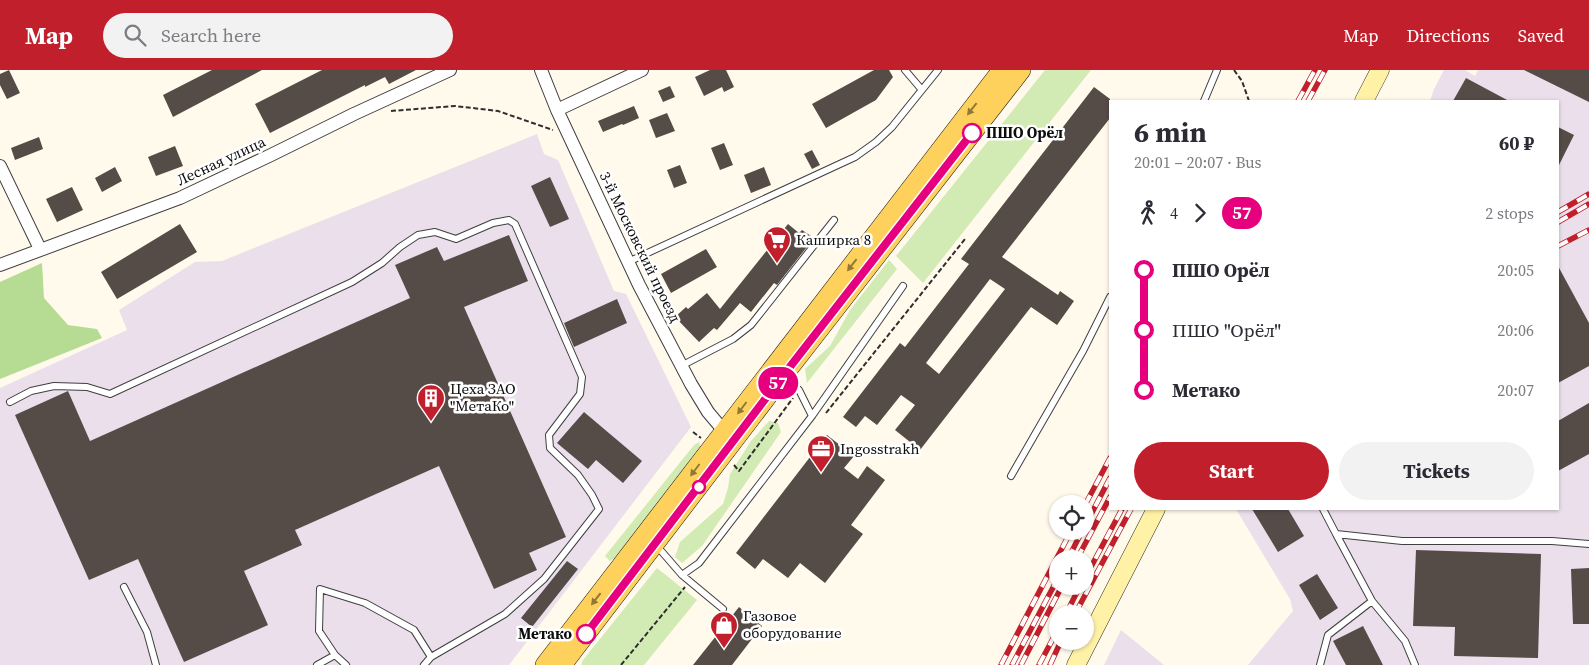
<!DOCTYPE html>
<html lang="en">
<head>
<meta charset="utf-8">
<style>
  body { margin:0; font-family:"Source Serif 4",serif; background:#f2f2f3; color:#2b2b33; height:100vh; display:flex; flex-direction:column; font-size:19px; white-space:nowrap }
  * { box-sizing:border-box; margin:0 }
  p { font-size:16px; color:#7c7c81 }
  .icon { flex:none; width:28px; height:28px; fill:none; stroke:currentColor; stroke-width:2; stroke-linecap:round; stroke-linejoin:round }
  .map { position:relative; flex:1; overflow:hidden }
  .details { position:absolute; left:1109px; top:30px; width:450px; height:410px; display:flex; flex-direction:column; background:#fff; border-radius:0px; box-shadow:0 1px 4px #0004 }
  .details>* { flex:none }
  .badge { padding:0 10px; border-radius:16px; font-size:18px; line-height:32px }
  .fabs { position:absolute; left:1049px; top:425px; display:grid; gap:10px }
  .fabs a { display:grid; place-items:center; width:45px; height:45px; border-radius:50%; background:#fff; box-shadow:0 1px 4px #0004; font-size:25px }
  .map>.badge { position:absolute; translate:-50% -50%; box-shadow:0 0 0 2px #fff }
  .legs { display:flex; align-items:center; gap:8px; height:55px; padding:0 25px; font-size:16px }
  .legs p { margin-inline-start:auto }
  .headline { display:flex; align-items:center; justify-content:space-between; height:85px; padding:0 25px }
  h1 { font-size:28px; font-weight:700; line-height:38px }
  .action { display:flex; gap:10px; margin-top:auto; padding:10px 25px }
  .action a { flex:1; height:58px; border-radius:30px; background:#c11f2c; color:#fff; font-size:20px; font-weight:700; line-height:58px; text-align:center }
  .action a+a { background:#f2f2f3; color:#2b2b33 }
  ul { padding:0 25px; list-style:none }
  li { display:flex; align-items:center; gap:18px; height:60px; font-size:19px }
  li i { display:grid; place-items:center; width:8px; height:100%; margin:0 6px; background:currentColor }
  li i::after { content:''; width:12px; height:12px; margin:-6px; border:4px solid; border-radius:50%; background:#fff }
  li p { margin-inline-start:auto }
  li:first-child i { background:linear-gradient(#0000 50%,currentColor 0) }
  li:last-child i { background:linear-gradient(currentColor 50%,#0000 0) }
  header { display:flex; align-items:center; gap:30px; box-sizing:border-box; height:70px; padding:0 25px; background:#c11f2c; color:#fff }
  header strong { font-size:24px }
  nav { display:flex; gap:28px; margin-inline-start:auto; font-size:18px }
  .search { width:350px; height:45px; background:#f2f2f3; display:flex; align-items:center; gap:12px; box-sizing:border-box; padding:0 18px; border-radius:28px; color:#7c7c81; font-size:19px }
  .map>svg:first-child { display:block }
  .industrial { fill:#eadfeb }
  .green { fill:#d2eab3 }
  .forest { fill:#b5dc92 }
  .building { fill:#554c48; fill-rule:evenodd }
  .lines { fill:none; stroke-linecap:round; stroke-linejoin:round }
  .lane-casing { stroke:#3f3f3f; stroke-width:8 }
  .street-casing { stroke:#3f3f3f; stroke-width:14 }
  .secondary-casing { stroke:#2e2e2e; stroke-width:19 }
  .primary-casing { stroke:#1d1d1d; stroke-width:20 }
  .path { stroke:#2e2e2e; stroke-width:2; stroke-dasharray:5 2.5; stroke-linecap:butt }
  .lane { stroke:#fff; stroke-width:6 }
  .street { stroke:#fff; stroke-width:12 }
  .secondary { stroke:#fff2a6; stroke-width:18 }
  .primary { stroke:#fed15c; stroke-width:19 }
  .rail-casing { stroke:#c11f2c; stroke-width:5.5 }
  .rail { stroke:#fff; stroke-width:4; stroke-dasharray:11; stroke-linecap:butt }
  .oneway { fill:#917838 }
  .line-1-casing { stroke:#fff; stroke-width:11 }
  .line-1 { stroke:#e6007e; stroke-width:8 }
  .stop-1-dot { fill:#fff; stroke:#e6007e; stroke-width:2.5 }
  .labels { text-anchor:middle; stroke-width:5; stroke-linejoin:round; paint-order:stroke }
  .stop-label { font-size:15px; font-weight:bold; fill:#0c0c0c; stroke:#fff; text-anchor:start }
  .street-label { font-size:15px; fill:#0c0c0c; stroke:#fff }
  .poi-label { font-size:15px; fill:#0c0c0c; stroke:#fff; text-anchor:start }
</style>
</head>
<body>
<header>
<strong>Map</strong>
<div class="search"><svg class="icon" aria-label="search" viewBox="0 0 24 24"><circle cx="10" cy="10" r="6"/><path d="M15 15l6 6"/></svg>Search here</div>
<nav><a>Map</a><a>Directions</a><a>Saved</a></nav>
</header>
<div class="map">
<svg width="1589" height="595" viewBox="0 0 1589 595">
  <rect width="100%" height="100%" fill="#fffaeb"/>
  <!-- industrial -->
  <path class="industrial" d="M1444,0h21l10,6 3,-6h111v595h-341l45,-54 -3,-12 -54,-90h322v-408h-128l4,-12z
    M537,64l7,20 14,6 56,131 12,3 65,133 -182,238h-509v-277l127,-58 -8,-20 76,-48 27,-1z
    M1121,560l43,35h-60z"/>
  <!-- green -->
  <path class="green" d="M1045,0h46l-168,213 -27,-27z
    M889,190l8,9 -90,114 -2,-14 25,-23 20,-36z
    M769,351l9,2 3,9 -79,114 -20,17 -7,-6 5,-15 43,-38 5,-16 2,-14 21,-33z
    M699,372l2,8 -83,106 -8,5 -5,-5 89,-111z
    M657,498l40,32 -53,65h-63l2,-5z"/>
  <!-- forest -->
  <path class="forest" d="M42,193l2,35 24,27 29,4 5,9 -102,41v-97z"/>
  <!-- building -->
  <path class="building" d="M9,0l11,23 -13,6 -7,-14v-11z
    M212,0h50l-89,47 -10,-22z
    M322,0h94l-27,14 -4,-7 -20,10v-2l-95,48 -15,-29z
    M710,0h16l8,17 -10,5 -2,-5 -18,9 -9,-19z
    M874,0h15l4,7 -17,23 -50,28 -14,-24z
    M1524,0h65v32z
    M1466,8l43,23h-56z
    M670,16l5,11 -12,5 -5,-11z
    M1094,17l16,12v19l-108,139 56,38 2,-4 14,10 -17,24 -26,-18 -111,143 -25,-20 20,-25 -14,-10 -24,30 -12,-9 -9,11 -13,-10 57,-74 5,4 64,-83 -8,-5zM990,209l15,10 -66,85 -13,-11z
    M634,36l5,12 -16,7 -1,-1 -19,8 -5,-11z
    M667,43l8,18 -19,7 -7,-18z
    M1558,57l16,8 -16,32z
    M39,67l4,12 -28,11 -4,-12z
    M724,73l9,22 -13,5 -9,-22z
    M175,76l8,20 -27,10 -8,-19z
    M812,80l8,15 -8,4 -8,-15z
    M680,95l7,18 -13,5 -7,-18z
    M115,97l7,14 -20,11 -7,-14z
    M764,97l7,18 -20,8 -7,-18z
    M550,107l19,42 -19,8 -19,-41z
    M72,117l11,23 -26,12 -11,-23z
    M180,154l17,28 -80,47 -16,-27z
    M788,154l11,9 3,-3 9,6 -4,5 3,2 -33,42 -3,-2 -23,29 -11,-9 -23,27 -3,-2 -15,14 -24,-25 11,-10 2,2 19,-16 13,16z
    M509,165l19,46 -64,26 102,230 -37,16 8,17 -43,19 -55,-123 -144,64 7,15 -58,26 24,54 -84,37 -46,-103 -49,21 -74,-165 53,-24 22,50 320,-143 -15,-33 42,-18 7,14z
    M706,179l11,18 -46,26 -10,-19z
    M1558,196l31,57v43l-31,17z
    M617,229l10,24 -53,24 -10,-24z
    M1589,333v51l-31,17v-50z
    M584,342l58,49 -19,22 -27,-23 -8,9 -31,-26z
    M827,365l27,21 -10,12 14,11 9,-13 18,14 -34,45 12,9 -38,49 -25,-20 -12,15 -25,-19 -8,10 -19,-16z
    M1252,439h36l16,27 -26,16z
    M1416,480l125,4 -3,104 -84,-2 1,-29 -42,-1z
    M567,491l11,8 -46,58 -11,-9z
    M1589,498v56h-16l-2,-55z
    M1317,504l21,34 -18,12 -21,-35z
    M739,537l23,19 -30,39h-39z
    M1363,556l20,39h-37l-13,-24z"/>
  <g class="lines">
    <!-- lane casing -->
    <g class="lane-casing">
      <path id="lane" d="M905,0l17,20
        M1204,31l13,-31
        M628,192l227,-105 21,-15 16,-15 46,-57
        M681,296l52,-27 18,-14 83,-105
        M783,308l16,12 13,26
        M10,332l21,-11 23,-5 33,1 23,7 242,-112 30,-19 18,-16 18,-12 17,-3 21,7 37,-16 16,-3 6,4 67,153 -2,17 -31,41 1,13 28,27 14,20 7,14 -55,70 -39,35 -74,43 -7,8
        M1011,406l72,-125 27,-54
        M1323,439l13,25 66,7h150l37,3
        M1336,464l36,67 33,40 10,24
        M656,475l26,30 41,34
        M682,505l17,-12 113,-147 91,-130
        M124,517l23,45 9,33
        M317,595l18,-10
        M346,595l-11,-10 -16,-24 1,-42 45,14 49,27 17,27
        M1320,595l8,-30 44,-34"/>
    </g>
    <!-- street casing -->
    <g class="street-casing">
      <path id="street" d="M541,0l16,40 82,175 52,99 17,28 16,19
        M557,40l85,-40
        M0,96l40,83
        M0,195l180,-67 91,-43 83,-41 96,-44"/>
    </g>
    <!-- secondary casing -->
    <g class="secondary-casing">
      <path id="secondary" d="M1364,31l16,-31
        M1076,595l80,-156"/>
    </g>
    <!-- primary casing -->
    <g class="primary-casing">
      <path id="primary" d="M545,595l457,-595
        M562,595l220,-288 239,-307"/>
    </g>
    <!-- path -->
    <path class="path" d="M1234,0l8,11 7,20
      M391,41l64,-5 43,5 55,19
      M826,343l139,-174
      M693,362l8,6
      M734,395l5,6 54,-73
      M621,595l64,-78"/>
    <!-- lane -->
    <use href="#lane" class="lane"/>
    <!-- street -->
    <use href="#street" class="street"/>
    <!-- secondary -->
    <use href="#secondary" class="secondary"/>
    <!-- primary -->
    <use href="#primary" class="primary"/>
    <!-- rail casing -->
    <g class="rail-casing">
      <path id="rail" d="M1298,31l17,-31
        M1308,31l17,-31
        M1558,142l31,-18
        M1558,152l31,-18
        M1558,176l31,-16
        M1085,435l25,-47
        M1085,456l25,-48
        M1068,489l14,-28
        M1077,489l33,-62
        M1085,508l37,-69
        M1066,544l14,-28
        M1075,544l56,-105
        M1001,595l70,-134
        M1012,595l46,-87
        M1021,595l41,-79
        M1039,595l19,-36
        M1050,595l11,-24"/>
    </g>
    <!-- rail -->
    <use href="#rail" class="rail"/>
  </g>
  <!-- one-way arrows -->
  <defs><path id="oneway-solid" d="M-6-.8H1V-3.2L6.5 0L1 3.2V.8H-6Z" transform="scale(1.25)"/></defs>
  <g class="oneway">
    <use href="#oneway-solid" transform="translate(972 39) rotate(128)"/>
    <use href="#oneway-solid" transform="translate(852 195) rotate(128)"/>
    <use href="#oneway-solid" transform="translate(742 338) rotate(127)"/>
    <use href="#oneway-solid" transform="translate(695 400) rotate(127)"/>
    <use href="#oneway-solid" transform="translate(596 529) rotate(128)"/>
  </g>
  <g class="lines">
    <!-- line-1 casing -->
    <g class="line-1-casing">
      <path id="line-1" d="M586,564l196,-257 190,-244"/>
    </g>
    <!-- line-1 -->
    <use href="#line-1" class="line-1"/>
  </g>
  <!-- icons -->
  <defs>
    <g id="supermarket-pin" transform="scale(1.4375)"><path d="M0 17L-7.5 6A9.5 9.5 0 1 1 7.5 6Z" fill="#c11f2c" stroke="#fff"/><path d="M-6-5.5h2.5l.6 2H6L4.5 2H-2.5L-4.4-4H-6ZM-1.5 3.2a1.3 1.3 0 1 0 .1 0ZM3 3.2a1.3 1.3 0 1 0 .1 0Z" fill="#fff"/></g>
    <g id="building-pin" transform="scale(1.4375)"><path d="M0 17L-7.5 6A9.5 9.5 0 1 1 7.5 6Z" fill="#c11f2c" stroke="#fff"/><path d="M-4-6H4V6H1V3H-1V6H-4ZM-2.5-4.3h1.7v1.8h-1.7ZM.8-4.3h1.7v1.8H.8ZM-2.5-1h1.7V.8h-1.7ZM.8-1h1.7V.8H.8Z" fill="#fff"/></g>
    <g id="office-pin" transform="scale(1.4375)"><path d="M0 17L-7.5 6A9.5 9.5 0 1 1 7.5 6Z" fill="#c11f2c" stroke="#fff"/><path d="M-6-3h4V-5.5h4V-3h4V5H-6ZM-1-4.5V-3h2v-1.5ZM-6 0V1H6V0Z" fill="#fff"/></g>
    <g id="shop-pin" transform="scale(1.4375)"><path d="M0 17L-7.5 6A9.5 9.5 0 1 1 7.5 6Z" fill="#c11f2c" stroke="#fff"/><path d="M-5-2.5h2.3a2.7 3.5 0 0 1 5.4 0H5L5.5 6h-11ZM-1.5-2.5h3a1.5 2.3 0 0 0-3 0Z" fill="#fff"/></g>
  </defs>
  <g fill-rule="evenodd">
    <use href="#supermarket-pin" x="777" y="170"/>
    <use href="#building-pin" x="431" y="328"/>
    <use href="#office-pin" x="821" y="379"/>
    <use href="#shop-pin" x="724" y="555"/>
  </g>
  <!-- markers -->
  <g class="stop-1-dot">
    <circle cx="972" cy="63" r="9"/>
    <circle cx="699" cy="417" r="6"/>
    <circle cx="586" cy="564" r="9"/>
  </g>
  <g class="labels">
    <!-- stop labels -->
    <g class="stop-label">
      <text x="986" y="68">ПШО Орёл</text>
      <text x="572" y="569" text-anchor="end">Метако</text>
    </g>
    <!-- street labels -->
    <g class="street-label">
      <text transform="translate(221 91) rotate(-25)" y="5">Лесная улица</text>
      <text transform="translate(640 177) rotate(64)" y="5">3-й Московский проезд</text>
    </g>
    <!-- poi labels -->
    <g class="poi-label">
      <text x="796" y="175">Каширка 8</text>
      <text x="450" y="324">Цеха ЗАО<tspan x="450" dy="17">"МетаКо"</tspan></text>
      <text x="840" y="384">Ingosstrakh</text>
      <text x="743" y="551">Газовое<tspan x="743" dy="17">оборудование</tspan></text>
    </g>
  </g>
</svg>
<div class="fabs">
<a><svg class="icon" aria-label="locate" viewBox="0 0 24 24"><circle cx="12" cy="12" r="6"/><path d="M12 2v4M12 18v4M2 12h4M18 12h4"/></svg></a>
<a>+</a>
<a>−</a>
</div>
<b class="badge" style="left:778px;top:313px;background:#e6007e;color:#fff">57</b>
<section class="details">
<div class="headline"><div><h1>6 min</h1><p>20:01 – 20:07 · Bus</p></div><b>60 ₽</b></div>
<div class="legs"><svg class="icon" aria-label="walk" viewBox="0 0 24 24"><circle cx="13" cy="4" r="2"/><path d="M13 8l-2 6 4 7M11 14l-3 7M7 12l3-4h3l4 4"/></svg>4<svg class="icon" aria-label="forward" viewBox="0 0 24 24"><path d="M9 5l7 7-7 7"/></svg><b class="badge" style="background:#e6007e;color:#fff">57</b><p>2 stops</p></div>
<ul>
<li><i style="color:#e6007e"></i><b>ПШО Орёл</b><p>20:05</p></li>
<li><i style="color:#e6007e"></i><span>ПШО &quot;Орёл&quot;</span><p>20:06</p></li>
<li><i style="color:#e6007e"></i><b>Метако</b><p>20:07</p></li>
</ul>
<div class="action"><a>Start</a><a>Tickets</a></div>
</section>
</div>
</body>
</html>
